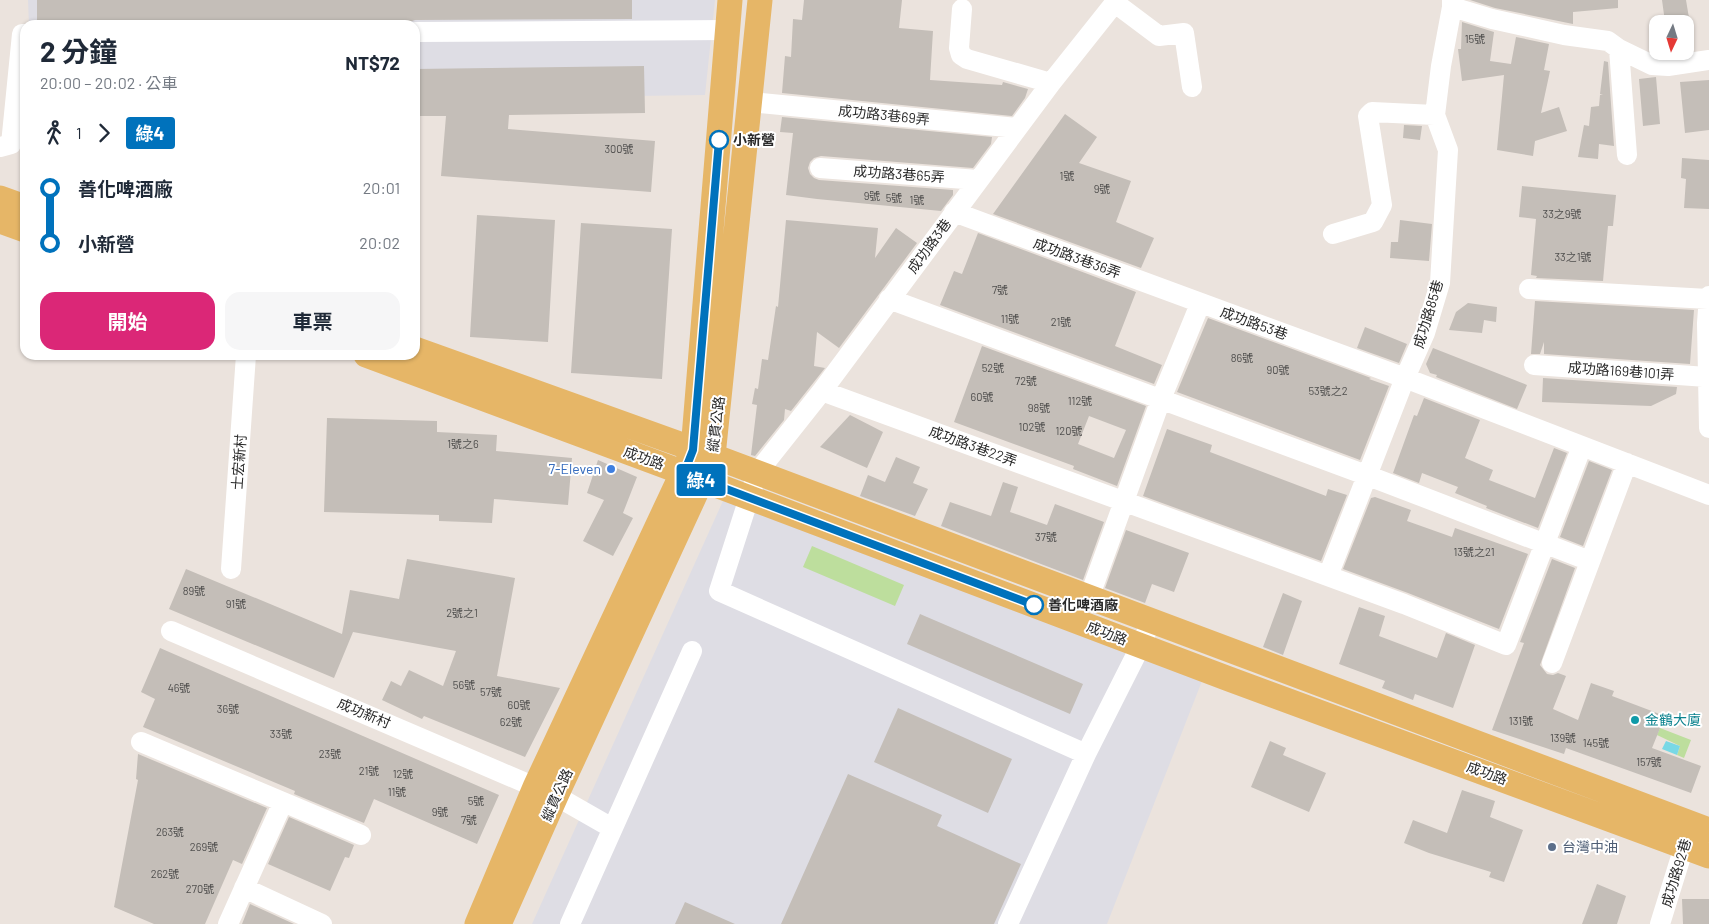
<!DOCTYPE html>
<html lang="zh-TW">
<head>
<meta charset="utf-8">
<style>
  body { margin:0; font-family:Barlow,"Noto Sans TC",sans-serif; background:#f6f6f7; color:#1f2937; height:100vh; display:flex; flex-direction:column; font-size:19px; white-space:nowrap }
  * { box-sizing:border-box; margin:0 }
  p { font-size:16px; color:#747a83 }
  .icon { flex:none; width:28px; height:28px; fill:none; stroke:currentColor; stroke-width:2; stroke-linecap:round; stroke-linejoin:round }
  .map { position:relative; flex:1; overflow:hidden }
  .sheet { position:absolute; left:20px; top:20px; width:400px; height:340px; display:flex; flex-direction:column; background:#fff; border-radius:15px; box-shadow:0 1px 4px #0004 }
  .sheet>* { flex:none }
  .badge { padding:0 10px; border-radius:4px; font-size:18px; line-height:32px }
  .needle { width:32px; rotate:184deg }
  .controls { position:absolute; left:1649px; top:15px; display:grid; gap:10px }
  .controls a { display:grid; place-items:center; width:45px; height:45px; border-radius:10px; background:#fff; box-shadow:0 1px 4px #0004; font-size:25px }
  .map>.badge { position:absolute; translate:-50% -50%; box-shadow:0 0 0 2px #fff }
  .legs { display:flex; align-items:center; gap:8px; height:55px; padding:0 20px; font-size:16px }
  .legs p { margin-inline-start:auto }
  .overview { display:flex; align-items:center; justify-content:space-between; height:85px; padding:0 20px }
  h1 { font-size:28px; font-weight:700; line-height:38px }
  .cta { display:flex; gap:10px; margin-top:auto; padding:10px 20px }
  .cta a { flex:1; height:58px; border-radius:15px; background:#db2777; color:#fff; font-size:20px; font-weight:700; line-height:58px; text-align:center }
  .cta a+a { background:#f6f6f7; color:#1f2937 }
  ul { padding:0 20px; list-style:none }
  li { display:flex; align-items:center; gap:18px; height:55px; font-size:19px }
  li i { display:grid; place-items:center; width:8px; height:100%; margin:0 6px; background:currentColor }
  li i::after { content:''; width:12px; height:12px; margin:-6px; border:4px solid; border-radius:50%; background:#fff }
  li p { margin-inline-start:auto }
  li:first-child i { background:linear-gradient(#0000 50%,currentColor 0) }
  li:last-child i { background:linear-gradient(currentColor 50%,#0000 0) }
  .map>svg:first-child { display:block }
  .industrial { fill:#dedde4 }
  .green { fill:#bdde9d }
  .water { fill:#78d8e5 }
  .building { fill:#c4beb8; fill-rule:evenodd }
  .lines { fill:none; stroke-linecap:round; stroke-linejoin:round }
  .minor { stroke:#fff; stroke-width:20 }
  .major { stroke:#e6b667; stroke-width:25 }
  .line-1-casing { stroke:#fff; stroke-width:11 }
  .line-1 { stroke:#0072bc; stroke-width:8 }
  .stop-1-dot { fill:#fff; stroke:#0072bc; stroke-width:2.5 }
  .shop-dot { fill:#3f7fe0; stroke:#fff; stroke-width:2 }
  .culture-dot { fill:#0f9aa8; stroke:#fff; stroke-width:2 }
  .service-dot { fill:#5c6f8a; stroke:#fff; stroke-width:2 }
  .labels { text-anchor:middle; stroke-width:4; stroke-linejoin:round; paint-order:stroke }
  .number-label { font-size:11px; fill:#504f4e }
  .street-label { font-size:14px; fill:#2a2a2a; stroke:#fff }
  .stop-label { font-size:14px; font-weight:bold; fill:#2a2a2a; stroke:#fff; text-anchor:start }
  .shop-label { font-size:14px; fill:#366cbe; stroke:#fff; text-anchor:end }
  .culture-label { font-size:14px; fill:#0d838f; stroke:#fff; text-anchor:start }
  .service-label { font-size:14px; fill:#4e5e75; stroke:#fff; text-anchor:start }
</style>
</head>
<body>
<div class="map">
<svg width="1709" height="924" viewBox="0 0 1709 924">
  <rect width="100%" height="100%" fill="#ebe3dd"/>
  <!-- industrial -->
  <path class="industrial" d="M28,0h687l-10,95 -290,4v-74h-386z
    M727,492l475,189 -95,243h-575z"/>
  <!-- green -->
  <path class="green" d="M812,546l92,39 -9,21 -92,-39z
    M1660,728l31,12 -7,18 -7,-3 3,-9 -23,-11z"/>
  <!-- water -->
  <path class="water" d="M1666,741l14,5 -3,9 -15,-6z"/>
  <!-- building -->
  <path class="building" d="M37,0h595v19l-217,1 -6,2 -3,3h-369z
    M804,0h98l-3,28 34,3 -3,49 72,5 1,-3 25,7 -3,9 -13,18 -230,-23 3,-37 6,1 2,-38 9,1z
    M1470,0h148v8l-45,4v12l-78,-16z
    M1662,0h24l3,18 -24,4z
    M1462,22l32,10 -4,29 21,3 5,-27 33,7 -5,26 6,1 -9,42 18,-6 8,24 -32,10 -2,15 -36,-6 7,-75 -42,6 -4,-32h3z
    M1604,61l4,1 6,84 -15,-2 -1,15 -20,-2 6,-32 5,1 2,-19 8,-1 1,-11h3l-3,-1z
    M644,66l1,47 -136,2 -1,14 147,12 -4,51 -210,-16 5,-60h-31v-47z
    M1656,77l4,47 -17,2 -4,-47z
    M1709,80v50l-24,3 -5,-51z
    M1065,114l32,23 -18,26 52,18 -15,41 38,16 -13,30 -148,-54z
    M782,117l210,20 -1,7 -18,24 -152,-12 -7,2 -4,4 -2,6 2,6 4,4 5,2 134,10v5l-12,16 -124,-12 -31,-4 7,-62 -13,-1z
    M1404,125l18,1 -2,14 -17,-2z
    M1682,158l27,2v49l-25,-1 2,-29 -5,-1z
    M1522,186l94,9 -3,31h-5l-5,55 -67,-3 1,-2 -6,-1 5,-56 -17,-2z
    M477,215l78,5 -7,122 -78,-5z
    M786,220l92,8 -3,30 21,-30 21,15 -78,105 -22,-16 -3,34 11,2 -34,43 -6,-2 -1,11 -29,36 -4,-1 6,-50 -5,-1 3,-16 3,1 4,-30 6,1 8,-54 2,1z
    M1400,220l32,4 -3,37 -39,-3 1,-16h7z
    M581,223l91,6 -10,150 -91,-6z
    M978,233l158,59 -21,54 47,19 -8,19 -214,-79 14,-34 8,3z
    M1535,301l159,9 -4,54 -146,-10v-12l-4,12h-9z
    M1468,303l29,4 -1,15 -12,-2 -2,13 -33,-3 7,-18z
    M1208,318l163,60 -2,1 20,7 -29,74 -183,-68z
    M1365,327l42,17 -8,19 -42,-15z
    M982,346l164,60 -29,80 -44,-17 1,-3 -120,-44zM1089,416l37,14 -12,28 -36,-14z
    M1433,348l94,37 -10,24 -81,-32 1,-2 -7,-2 -4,-9z
    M1543,378l134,9 -1,7 -25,12 -109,-4z
    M1424,398l56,22 -15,38 28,12 -4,10 46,18 19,-50 13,5 -29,75 -52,-20 1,-2 -32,-13 3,-6 -36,-14 -3,10 -26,-10 21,-58 3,1z
    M850,415l33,17 -16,36 -47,-21z
    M327,418l110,3v11l60,3 -1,16 76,7 -4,47 -74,-6 -2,24 -53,-2v-6l-115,-3z
    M1167,429l45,16 -2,7 116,44 2,-7 19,6 -26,66 -178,-65z
    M896,457l24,10 -7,16 15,6 -13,27 -55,-20 8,-21 17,7z
    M598,460l39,17 -14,36 10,5 -20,38 -30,-15 21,-41 -17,-7z
    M1589,461l23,9 -29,76 -23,-9z
    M1003,482l15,5 -8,25 37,13 8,-21 49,18 -21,58 -142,-54 9,-24 41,14z
    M1375,497l36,13 -4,11 45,16 3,-9 73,26 -29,75 -91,-36 -65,-24 28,-71z
    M1126,530l63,23 -15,39 -22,-8 -7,19 -40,-15z
    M407,559l108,19 -18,98 63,12 -35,69 -101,-41 -2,3 -40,-19 9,-19 10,5 8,-16 34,16 13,-35 -103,-19 -19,46 -165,-69 17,-40 156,65 8,-44 49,9z
    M1552,559l23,9 -35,97 7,9 6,1 5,-2 8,3 -13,33 25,11 13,-37 23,8 -2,5 53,20 -13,32 49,18 -10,27 -125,-45 -2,6 -72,-24 32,-87 -4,-1z
    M1283,593l19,8 -19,54 -20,-8z
    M1359,607l26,9 -6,20 58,22 9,-25 29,12 -22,63 -38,-14 -2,6 -31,-12 3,-7 -46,-17z
    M920,614l163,70 -13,30 -163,-70z
    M160,648l339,147 -22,49 -103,-45 -10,24 -70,-29 1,-3 -152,-64 12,-28 -14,-7z
    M898,708l114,51 -24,54 -114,-51z
    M1270,741l16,7 -3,7 43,18 -17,39 -58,-25z
    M138,754l129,54 -25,56 -9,-4 -28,64h-51l-40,-17 24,-127 -2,-1z
    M848,774l94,41 -5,11 84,38 -27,60h-213z
    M1462,790l33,11 -5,16 33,13 -19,52 -15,-5 2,-5 -62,-19 -25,-10 9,-23 34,13z
    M289,817l65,28 -5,13 -4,-1 -15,34 -62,-27z
    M1597,884l29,12 -9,28h-35z
    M1682,899h27v25h-26z
    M685,902l50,22h-60z
    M250,904l44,20h-52z"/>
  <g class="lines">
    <!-- minor -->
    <path class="minor" d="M1452,0v7l40,12 72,16 44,6 11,8 33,16 16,1 41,-6
      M1115,3l44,33 25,-3 8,54
      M962,9l-3,39 2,7 6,4 84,24
      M415,32l313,-2
      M1619,49l8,106
      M750,102l267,26
      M0,147l11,-3 11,-110h3
      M820,168l158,12
      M954,212l451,166 304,117
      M1333,234l40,-12 9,-17 -14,-89 4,-4 63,3 6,-49 11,-59
      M1529,289l179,10
      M1709,296l-2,27 2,105
      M889,299l477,176 224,86
      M1534,365l173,12
      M822,391l582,213 102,41 76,-199
      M231,569l15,-214
      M1328,576l77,-198 20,-45 15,-50 8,-133 -13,-35
      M1089,598l72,-199 39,-95
      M171,631l385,165 56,32
      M1552,663l75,-200
      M141,742l220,93
      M1086,754l-367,-163 38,-118 65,-82 229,-308 66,-83
      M244,888l78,36
      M228,924l55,-122
      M570,924l122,-273
      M1008,924l78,-170 55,-109 10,-24
      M1660,924l28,-90"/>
    <!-- major -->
    <path class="major" d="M0,198l25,9
      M0,221l25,9
      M415,349l298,107 996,374
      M366,355l318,118 545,206 480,177
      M477,924l58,-137 158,-337 37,-450
      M499,924l57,-128 157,-340 47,-456"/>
  </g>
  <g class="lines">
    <!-- line-1 casing -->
    <g class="line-1-casing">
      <path id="line-1" d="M719,140l-26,310 -9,23 350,132"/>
    </g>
    <!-- line-1 -->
    <use href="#line-1" class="line-1"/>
  </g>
  <!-- markers -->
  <g class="stop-1-dot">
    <circle cx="719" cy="140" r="9"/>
    <circle cx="1034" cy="605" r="9"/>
  </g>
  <circle class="shop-dot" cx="611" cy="469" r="5"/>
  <circle class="culture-dot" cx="1635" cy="720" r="5"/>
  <circle class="service-dot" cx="1552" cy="847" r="5"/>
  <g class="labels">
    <!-- number labels -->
    <g class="number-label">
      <text x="1475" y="43">15號</text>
      <text x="619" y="153">300號</text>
      <text x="1067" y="180">1號</text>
      <text x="1102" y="193">9號</text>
      <text x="872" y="200">9號</text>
      <text x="894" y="202">5號</text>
      <text x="917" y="204">1號</text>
      <text x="1562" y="218">33之9號</text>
      <text x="1573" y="261">33之1號</text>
      <text x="1000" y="294">7號</text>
      <text x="1010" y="323">11號</text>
      <text x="1061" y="326">21號</text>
      <text x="1242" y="362">86號</text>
      <text x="993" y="372">52號</text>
      <text x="1278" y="374">90號</text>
      <text x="1026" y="385">72號</text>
      <text x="1328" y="395">53號之2</text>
      <text x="982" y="401">60號</text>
      <text x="1080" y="405">112號</text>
      <text x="1039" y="412">98號</text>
      <text x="1032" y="431">102號</text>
      <text x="1069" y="435">120號</text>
      <text x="463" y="448">1號之6</text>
      <text x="1046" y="541">37號</text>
      <text x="1474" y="556">13號之21</text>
      <text x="194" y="595">89號</text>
      <text x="236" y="608">91號</text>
      <text x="462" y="617">2號之1</text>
      <text x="464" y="689">56號</text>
      <text x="179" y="692">46號</text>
      <text x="491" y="696">57號</text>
      <text x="519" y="709">60號</text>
      <text x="228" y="713">36號</text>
      <text x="1521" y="725">131號</text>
      <text x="511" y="726">62號</text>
      <text x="281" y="738">33號</text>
      <text x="1563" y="742">139號</text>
      <text x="1596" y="747">145號</text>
      <text x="330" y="758">23號</text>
      <text x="1649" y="766">157號</text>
      <text x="369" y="775">21號</text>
      <text x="403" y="778">12號</text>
      <text x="397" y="796">11號</text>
      <text x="476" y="805">5號</text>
      <text x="440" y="816">9號</text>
      <text x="469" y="824">7號</text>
      <text x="170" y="836">263號</text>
      <text x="204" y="851">269號</text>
      <text x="165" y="878">262號</text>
      <text x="200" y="893">270號</text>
    </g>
    <!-- street labels -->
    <g class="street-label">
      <text transform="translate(884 115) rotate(6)" y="5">成功路3巷69弄</text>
      <text transform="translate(899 174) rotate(4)" y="5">成功路3巷65弄</text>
      <text transform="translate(929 246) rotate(-54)" y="5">成功路3巷</text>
      <text transform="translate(1077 258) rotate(20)" y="5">成功路3巷36弄</text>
      <text transform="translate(1428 314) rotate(-73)" y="5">成功路85巷</text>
      <text transform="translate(1254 323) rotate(20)" y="5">成功路53巷</text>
      <text transform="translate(1621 371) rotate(4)" y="5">成功路169巷101弄</text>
      <text transform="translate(716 424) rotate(-83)" y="5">縱貫公路</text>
      <text transform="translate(973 446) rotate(20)" y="5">成功路3巷22弄</text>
      <text transform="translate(644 458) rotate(20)" y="5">成功路</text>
      <text transform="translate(239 462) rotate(-86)" y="5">士宏新村</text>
      <text transform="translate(1107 633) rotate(21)" y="5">成功路</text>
      <text transform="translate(364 713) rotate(23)" y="5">成功新村</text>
      <text transform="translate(1487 773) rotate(20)" y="5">成功路</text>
      <text transform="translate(557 795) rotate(-66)" y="5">縱貫公路</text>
      <text transform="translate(1676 873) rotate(-73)" y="5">成功路92巷</text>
    </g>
    <!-- stop labels -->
    <g class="stop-label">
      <text x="733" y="145">小新營</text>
      <text x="1048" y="610">善化啤酒廠</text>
    </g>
    <!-- shop labels -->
    <g class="shop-label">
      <text x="601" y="474">7-Eleven</text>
    </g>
    <!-- culture labels -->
    <g class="culture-label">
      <text x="1645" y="725">金鶴大廈</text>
    </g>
    <!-- service labels -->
    <g class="service-label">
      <text x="1562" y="852">台灣中油</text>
    </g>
  </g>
</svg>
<div class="controls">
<a><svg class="needle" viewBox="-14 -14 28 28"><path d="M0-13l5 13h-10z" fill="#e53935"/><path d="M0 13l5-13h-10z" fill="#747a83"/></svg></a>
</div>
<b class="badge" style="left:701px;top:480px;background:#0072bc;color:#fff">綠4</b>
<section class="sheet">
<div class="overview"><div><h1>2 分鐘</h1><p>20:00 – 20:02 · 公車</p></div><b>NT$72</b></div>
<div class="legs"><svg class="icon" aria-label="walk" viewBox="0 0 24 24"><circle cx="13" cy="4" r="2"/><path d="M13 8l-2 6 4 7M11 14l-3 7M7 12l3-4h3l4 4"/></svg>1<svg class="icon" aria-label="forward" viewBox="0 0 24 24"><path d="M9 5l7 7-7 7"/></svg><b class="badge" style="background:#0072bc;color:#fff">綠4</b></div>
<ul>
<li><i style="color:#0072bc"></i><b>善化啤酒廠</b><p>20:01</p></li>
<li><i style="color:#0072bc"></i><b>小新營</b><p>20:02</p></li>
</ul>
<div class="cta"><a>開始</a><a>車票</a></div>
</section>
</div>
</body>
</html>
